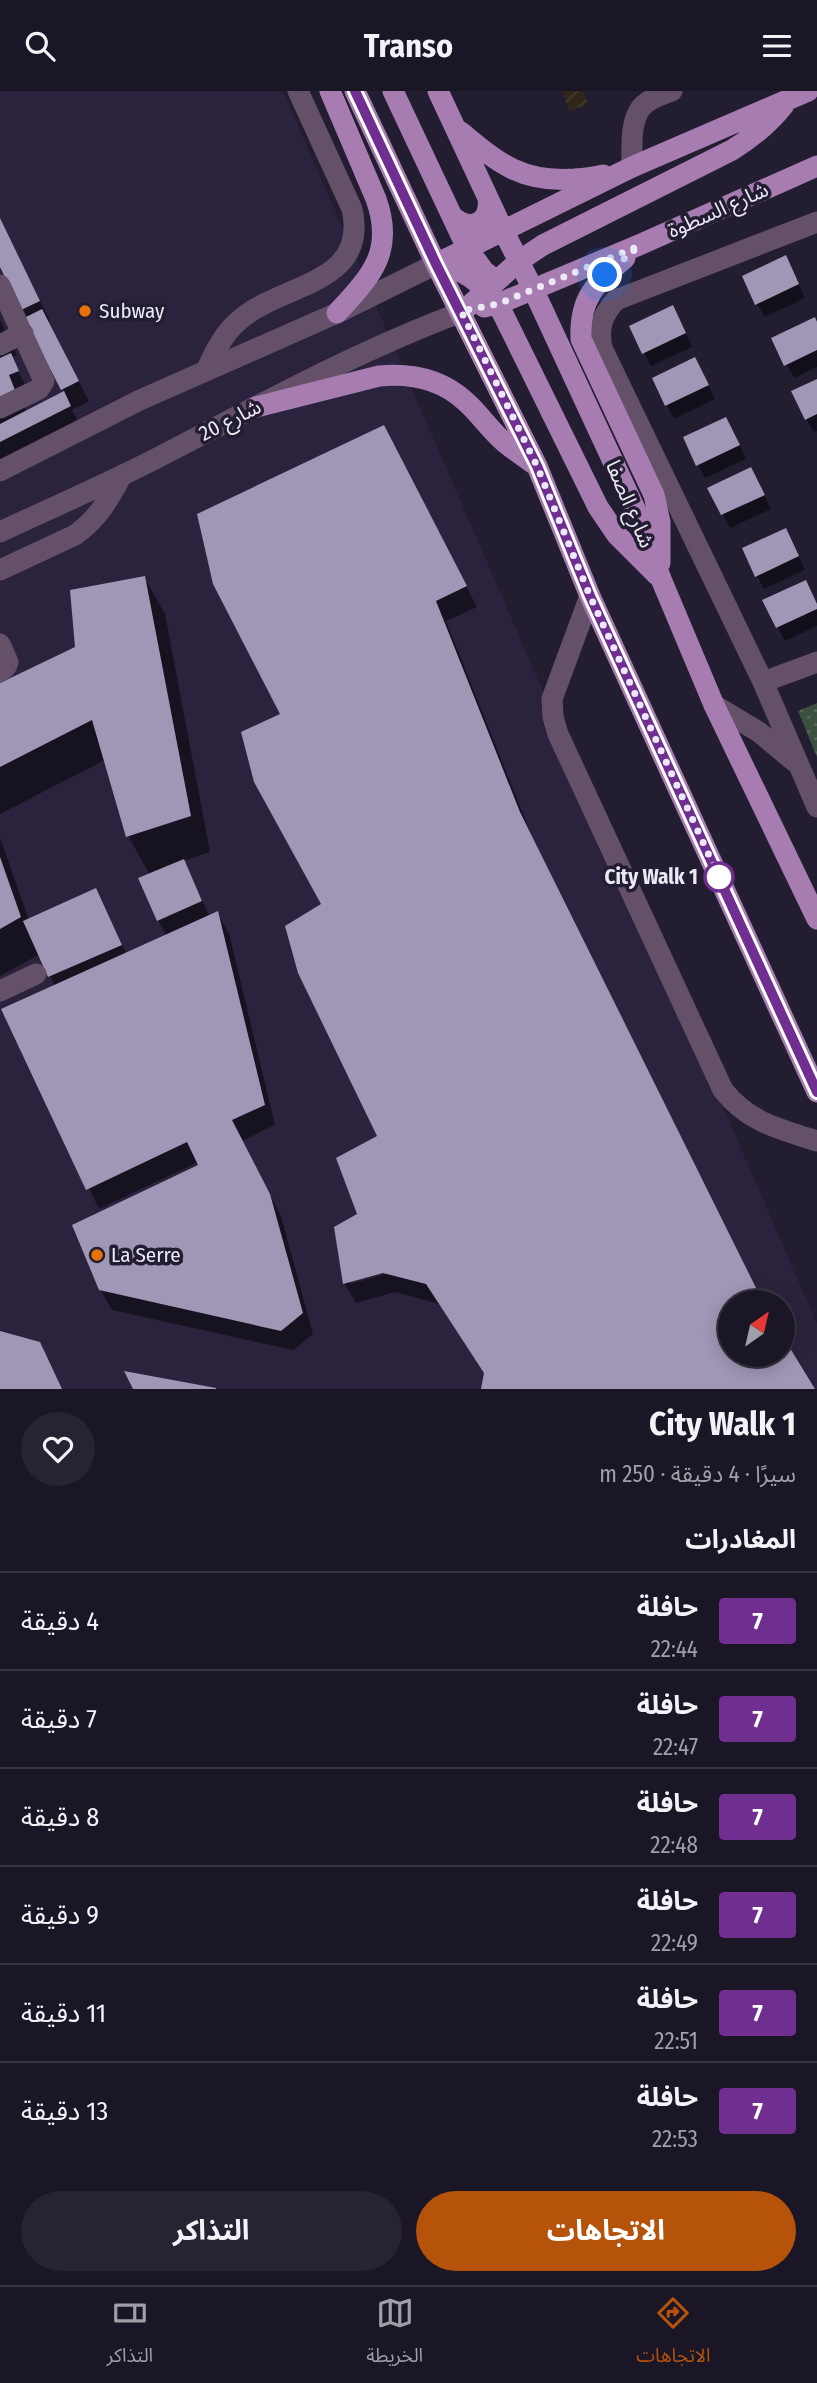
<!DOCTYPE html>
<html lang="ar">
<head>
<meta charset="utf-8">
<style>
  body { margin:0; font-family:"Fira Sans Condensed","Noto Sans Arabic",sans-serif; background:#272332; color:#f1f3f6; direction:rtl; height:100vh; display:flex; flex-direction:column; font-size:26px; white-space:nowrap }
  * { box-sizing:border-box; margin:0 }
  p { font-size:23px; color:#9f9fa7 }
  .icon { flex:none; width:38px; height:38px; fill:none; stroke:currentColor; stroke-width:2; stroke-linecap:round; stroke-linejoin:round }
  .map { position:relative; height:1298px; overflow:hidden; direction:ltr }
  .side { display:flex; flex-direction:column; background:#1a1625; flex:1 }
  .side>* { flex:none }
  .badge { padding:0 14px; border-radius:5px; font-size:24px; line-height:46px }
  .needle { width:46px; rotate:34deg }
  .buttons { position:absolute; left:718px; top:1199px; display:grid; gap:14px }
  .buttons a { display:grid; place-items:center; width:77px; height:77px; border-radius:50%; background:#1a1625; box-shadow:0 4px 18px #0003,0 0 0 2px #383542; font-size:35px }
  .you { position:absolute; width:35px; height:35px; margin:-18px; border:5px solid #fff; border-radius:50%; background:#1a73e8; box-shadow:0 0 0 10px #1a73e833 }
  .map>.badge { position:absolute; translate:-50% -50%; box-shadow:0 0 0 4px #fff }
  h2 { padding:0 21px; font-size:26px; line-height:63px }
  .round { display:grid; place-items:center; flex:none; width:74px; height:74px; border-radius:37px; background:#272332 }
  .summary { display:flex; align-items:center; justify-content:space-between; height:119px; padding:0 21px }
  h1 { font-size:33px; font-weight:700; line-height:52px }
  .primary-button { display:flex; gap:14px; margin-top:auto; padding:14px 21px }
  .primary-button a { flex:1; height:80px; border-radius:42px; background:#b45309; color:#fff; font-size:28px; font-weight:700; line-height:80px; text-align:center }
  .primary-button a+a { background:#272332; color:#f1f3f6 }
  ul { padding:0; list-style:none }
  li { display:flex; align-items:center; gap:21px; height:98px; padding:0 21px; border-top:2px solid #383542 }
  li div { flex:1 }
  li b { display:block; font-size:26px }
  li em { font-style:normal }
  li .badge { min-width:77px; font-weight:700; text-align:center }
  header { display:flex; justify-content:space-between; align-items:center; height:91px; padding:0 21px; background:#1a1625; font-size:32px; font-weight:700 }
  .menu { display:flex; justify-content:space-around; align-items:center; height:98px; border-top:2px solid #383542; background:#1a1625; font-size:19px; color:#9f9fa7 }
  .menu a { display:grid; justify-items:center; gap:4px }
  .menu .active { color:#b45309 }
  .map>svg:first-child { display:block }
  .built { fill:#2b233d; fill-rule:evenodd }
  .industrial { fill:url(#industrial-furrows) }
  .park { fill:url(#park-dots) }
  .shadow { fill:#0007; fill-rule:evenodd }
  .building { fill:#a097b6 }
  .lines { fill:none; stroke-linecap:round; stroke-linejoin:round }
  .minor { stroke:#645069; stroke-width:21 }
  .major { stroke:#a77db1; stroke-width:21 }
  .line-casing { stroke:#fff; stroke-width:16 }
  .line { stroke:#6f2e90; stroke-width:10 }
  .walk { stroke:#ece9f6; stroke-width:7; stroke-dasharray:0 12.6 }
  .food-dot { fill:#e8710a; stroke:#231d31; stroke-width:2.5 }
  .stop-dot { fill:#fff; stroke:#6f2e90; stroke-width:3.5 }
  .labels { text-anchor:middle; stroke-width:7; stroke-linejoin:round; paint-order:stroke }
  .street-label { font-size:21px; fill:#ece9f6; stroke:#231d31 }
  .poi-label { font-size:21px; fill:#ece9f6; stroke:#231d31; text-anchor:start }
  .stop-label { font-size:21px; font-weight:bold; fill:#ece9f6; stroke:#231d31; text-anchor:end }
</style>
</head>
<body>
<header><svg class="icon" aria-label="menu" viewBox="0 0 24 24"><path d="M4 6h16M4 12h16M4 18h16"/></svg>Transo<svg class="icon" aria-label="search" viewBox="0 0 24 24"><circle cx="10" cy="10" r="6"/><path d="M15 15l6 6"/></svg></header>
<div class="map">
<svg width="817" height="1298" viewBox="0 0 817 1298">
  <defs>
    <pattern id="industrial-furrows" width="10" height="10" patternUnits="userSpaceOnUse" patternTransform="scale(1.75)"><rect width="10" height="10" fill="#312718"/><path d="M-1 1l2-2M0 10L10 0M9 11l2-2" fill="none" stroke="#453c2f"/></pattern>
    <pattern id="park-dots" width="8" height="8" patternUnits="userSpaceOnUse" patternTransform="scale(1.75)"><rect width="8" height="8" fill="#3b503e"/><path d="M2 2h.1M6 6h.1" fill="none" stroke="#58695a" stroke-width="1.8" stroke-linecap="round"/></pattern>
  </defs>
  <rect width="100%" height="100%" fill="#231d31"/>
  <!-- built -->
  <path class="built" d="M0,0h283l534,1233v65h-817zM730,1211h52v53h-52z"/>
  <!-- industrial -->
  <path class="industrial" d="M562,0h21l5,13 -18,7z"/>
  <!-- park -->
  <path class="park" d="M817,612v54l-19,-46z"/>
  <!-- shadow -->
  <path class="shadow" d="M0,130l50,100 -2,1 41,79 -17,9 9,17 -81,37v-144l17,35 -6,3 18,34 -10,4 7,16 39,-19 -65,-131z
    M793,180l12,27 -40,19 -8,-13z
    M680,229l12,27 -41,19 -7,-13z
    M817,234v42l-23,11 -21,-40z
    M702,282l13,26 -41,20 -20,-40z
    M817,290v50l-3,1 -8,-13z
    M733,341l13,27 -41,19 -7,-13z
    M395,357l82,159 -31,14 85,213 231,468h-32v53h52v-17l31,51h-331l4,-14 -47,-71 -44,-12 -39,11 -12,-20 35,-146 -56,-232 -41,-190zM391,1178l1,3 -42,12v-4z
    M758,391l13,27 -41,19 -20,-40z
    M793,452l12,27 -41,19 -7,-13z
    M144,486l21,37 45,238 -27,9 27,56 7,-4 12,20 46,192 -33,16 39,75 32,118 -20,16 -181,-40 -12,-21 100,-123 -2,-4 -99,47 -96,-199 52,-24 -15,-32 -40,22v-138l29,82 67,-29 31,63 40,-18 -9,-16 -8,-45 -22,-39 -23,-76 -105,54v-129l77,-37z
    M764,510l53,3v22l-32,15z"/>
  <!-- building -->
  <path class="building" d="M0,127l40,83 -19,9 -21,-43z
    M786,164l13,29 -44,21 -13,-29z
    M673,214l13,28 -44,21 -13,-28z
    M42,218l37,72 -18,9 -37,-72z
    M815,226l2,5v28l-33,16 -13,-28z
    M11,262l8,18 -10,4 8,20 -17,7v-44z
    M695,266l14,28 -44,21 -13,-28z
    M817,288v35l-12,6 -14,-29z
    M64,300l7,15 -71,36v-18z
    M726,326l14,28 -44,21 -13,-29z
    M384,334l83,161 -31,15 84,211 243,490h-33v53h52v-20l33,54h-334l3,-16 -58,-89 -43,-11 -40,11 -9,-57 23,-13 -21,-56 41,-22 -79,-163 -13,-47 36,-22 -67,-122 -13,-50 39,-18 -67,-130 -16,-70z
    M751,376l14,28 -44,20 -14,-27z
    M786,437l13,28 -44,21 -13,-29z
    M145,485l46,240 -65,21 -34,-117 -92,47v-84l75,-36 -5,-57z
    M806,489l11,24v5l-41,19 -14,-28z
    M0,766l21,60 -21,12z
    M184,768l18,42 -45,20 -19,-43z
    M96,797l26,57 -74,32 -25,-56z
    M218,820l47,194 -33,15 38,74 33,119 -22,18 -182,-41 -27,-65 126,-60 -11,-23 -101,48 -85,-181z
    M0,1240l40,11 22,47h-62z
    M124,1280l92,17v1h-83z"/>
  <g class="lines">
    <!-- minor -->
    <path class="minor" d="M632,76c0,-19 -3,-52 14,-64 8,-6 18,-9 26,-12
      M817,131l-201,78c-14,15 -18,28 -14,48l161,334 54,125
      M0,194l44,96 -5,8 -39,19
      M0,254l23,-12
      M206,280c9,-20 18,-39 36,-53 42,-35 127,-34 110,-109l-54,-118
      M0,380l140,-71 197,-87 99,-49
      M0,441c53,-25 107,-48 159,-75 99,-51 198,-106 303,-145
      M0,479l75,-35c23,-16 34,-36 47,-60
      M590,505l-38,103 1,18 5,17 165,356c26,33 57,39 94,51
      M0,553l8,18 -2,5 -6,5
      M763,591l54,-20
      M714,614l45,27 36,30
      M0,900l36,-17"/>
    <!-- major -->
    <path class="major" d="M330,0l46,108c19,53 -5,77 -39,114
      M355,0l81,173 101,202 53,130 227,496
      M393,0l74,157 17,23 13,10
      M438,0l65,139 30,59 103,222 25,68 53,126 103,214
      M461,41c38,32 62,51 114,47 9,-1 19,-1 28,-4
      M452,125c18,17 39,7 36,-18
      M625,167c-29,25 -46,40 -44,81l73,156 6,27v41
      M436,173l196,-97 176,-76
      M436,173c28,4 44,19 62,40l100,203 19,28 40,40
      M484,216l14,-3 141,-59 178,-79
      M462,221l57,-51 24,-16 189,-95c21,-13 37,-26 52,-45
      M256,316l123,-31c31,-3 62,3 86,25 14,12 24,28 38,40 9,8 20,15 31,23"/>
  </g>
  <g class="lines">
    <!-- line casing -->
    <g class="line-casing">
      <path id="line" d="M355,0l81,173 101,202 53,130 227,496"/>
    </g>
    <!-- line -->
    <use href="#line" class="line"/>
    <!-- walk -->
    <path class="walk" d="M605,184l34,-29 -141,58 -37,7 76,155 53,130 129,281"/>
  </g>
  <!-- markers -->
  <g class="food-dot">
    <circle cx="85" cy="220" r="7"/>
    <circle cx="97" cy="1164" r="7"/>
  </g>
  <circle class="stop-dot" cx="719" cy="786" r="14"/>
  <g class="labels">
    <!-- street labels -->
    <g class="street-label">
      <text transform="translate(718 119) rotate(-24)" y="7">شارع السطوة</text>
      <text transform="translate(230 329) rotate(-27)" y="7">شارع 20</text>
      <text transform="translate(630 413) rotate(67)" y="7">شارع الصفا</text>
    </g>
    <!-- poi labels -->
    <g class="poi-label">
      <text x="99" y="227">Subway</text>
      <text x="111" y="1171">La Serre</text>
    </g>
    <!-- stop labels -->
    <g class="stop-label">
      <text x="698" y="793">City Walk 1</text>
    </g>
  </g>
</svg>
<div class="buttons">
<a><svg class="needle" viewBox="-14 -14 28 28"><path d="M0-13l5 13h-10z" fill="#e53935"/><path d="M0 13l5-13h-10z" fill="#9f9fa7"/></svg></a>
</div>
<div class="you" style="left:605px;top:184px"></div>
</div>
<section class="side">
<div class="summary"><div><h1>City Walk 1</h1><p>سيرًا · 4 دقيقة · 250 m</p></div><a class="round"><svg class="icon" aria-label="heart" viewBox="0 0 24 24"><path d="M12 20l-8-8c-3-5 5-10 8-4 3-6 11-1 8 4z"/></svg></a></div>
<h2>المغادرات</h2>
<ul>
<li><span class="badge" style="background:#6f2e90;color:#fff">7</span><div><b>حافلة</b><p>22:44</p></div><em>4 دقيقة</em></li>
<li><span class="badge" style="background:#6f2e90;color:#fff">7</span><div><b>حافلة</b><p>22:47</p></div><em>7 دقيقة</em></li>
<li><span class="badge" style="background:#6f2e90;color:#fff">7</span><div><b>حافلة</b><p>22:48</p></div><em>8 دقيقة</em></li>
<li><span class="badge" style="background:#6f2e90;color:#fff">7</span><div><b>حافلة</b><p>22:49</p></div><em>9 دقيقة</em></li>
<li><span class="badge" style="background:#6f2e90;color:#fff">7</span><div><b>حافلة</b><p>22:51</p></div><em>11 دقيقة</em></li>
<li><span class="badge" style="background:#6f2e90;color:#fff">7</span><div><b>حافلة</b><p>22:53</p></div><em>13 دقيقة</em></li>
</ul>
<div class="primary-button"><a>الاتجاهات</a><a>التذاكر</a></div>
</section>
<nav class="menu">
<a class="active"><svg class="icon" aria-label="directions" viewBox="0 0 24 24"><path d="M12 3l9 9-9 9-9-9zM9 14v-3h6M13 9l2 2-2 2"/></svg>الاتجاهات</a>
<a><svg class="icon" aria-label="map" viewBox="0 0 24 24"><path d="M3 6l6-2 6 2 6-2v14l-6 2-6-2-6 2zM9 4v14M15 6v14"/></svg>الخريطة</a>
<a><svg class="icon" aria-label="tickets" viewBox="0 0 24 24"><path d="M3 7h18v10H3zM15 7v10"/></svg>التذاكر</a>
</nav>
</body>
</html>
